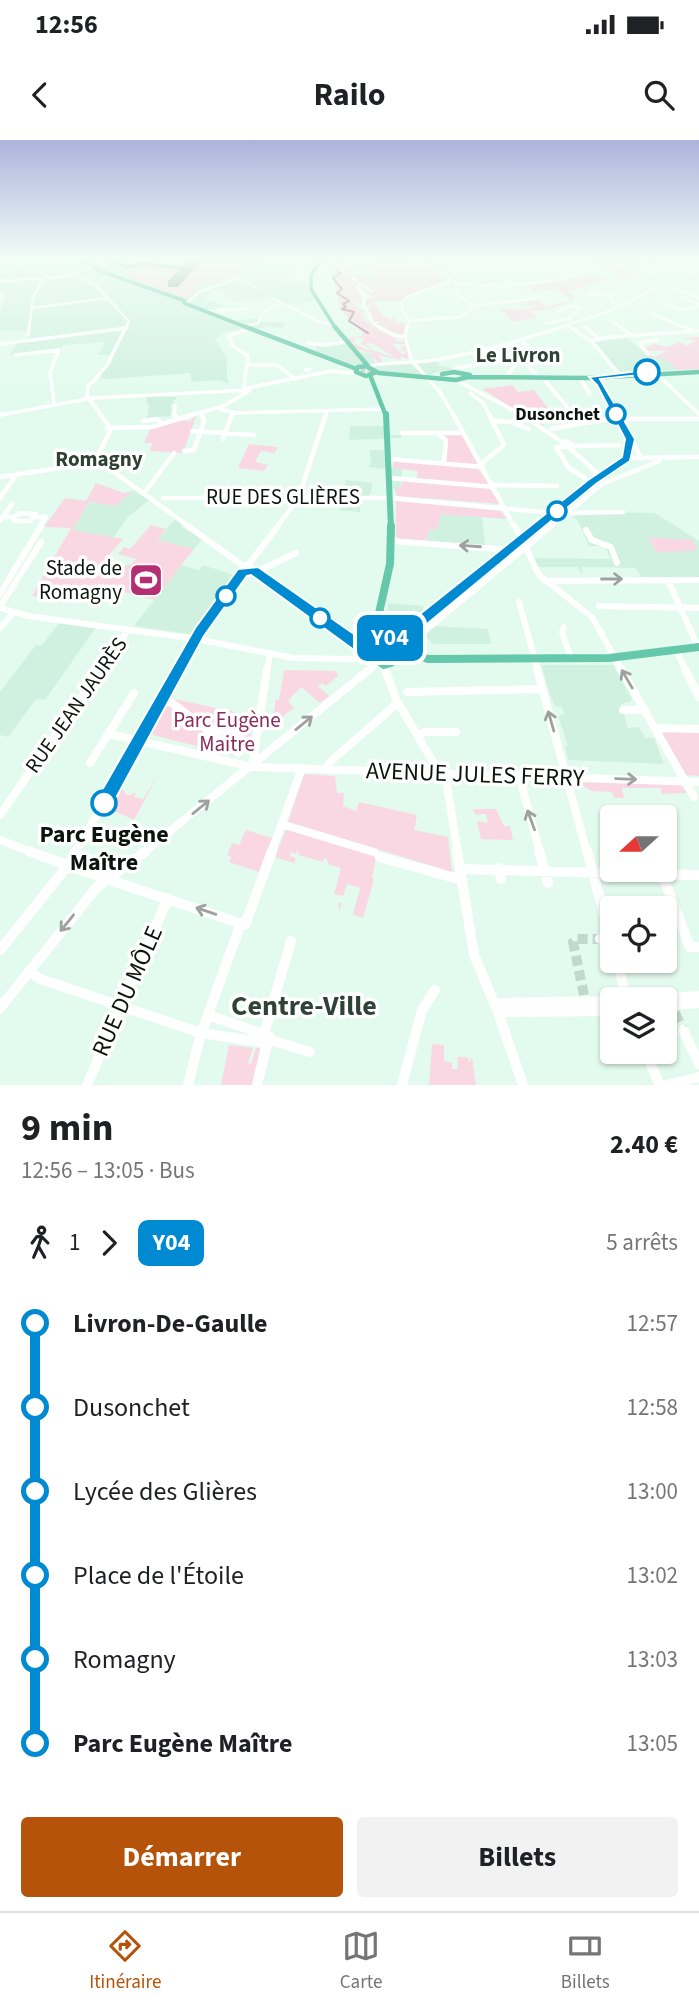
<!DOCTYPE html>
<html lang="fr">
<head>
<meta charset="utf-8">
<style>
  body { margin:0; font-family:"Source Sans 3",sans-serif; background:#f2f2f2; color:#202124; height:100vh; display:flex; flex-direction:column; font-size:26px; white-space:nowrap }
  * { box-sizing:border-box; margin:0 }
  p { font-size:23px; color:#757577 }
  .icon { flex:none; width:38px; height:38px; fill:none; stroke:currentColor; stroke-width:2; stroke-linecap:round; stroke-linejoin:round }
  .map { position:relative; height:945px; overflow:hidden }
  .details { display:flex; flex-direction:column; background:#fff; flex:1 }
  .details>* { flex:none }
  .badge { padding:0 14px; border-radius:10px; font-size:24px; line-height:46px }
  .needle { width:46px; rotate:249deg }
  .fabs { position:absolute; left:600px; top:665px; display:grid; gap:14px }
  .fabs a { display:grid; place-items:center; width:77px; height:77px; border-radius:7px; background:#fff; box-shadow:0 2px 5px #0004; font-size:35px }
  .map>.badge { position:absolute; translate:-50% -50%; box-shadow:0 0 0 4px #fff }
  .legs { display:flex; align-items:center; gap:10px; height:77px; padding:0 21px; font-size:23px }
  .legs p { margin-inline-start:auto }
  .summary { display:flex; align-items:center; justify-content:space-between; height:119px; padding:0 21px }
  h1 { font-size:38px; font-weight:700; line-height:52px }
  .primary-button { display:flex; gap:14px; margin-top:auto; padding:14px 21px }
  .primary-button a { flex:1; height:80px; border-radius:7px; background:#b45309; color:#fff; font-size:28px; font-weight:700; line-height:80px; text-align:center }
  .primary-button a+a { background:#f2f2f2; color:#202124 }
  ul { padding:0 21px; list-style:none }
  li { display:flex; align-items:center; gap:24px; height:84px; font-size:26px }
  li i { display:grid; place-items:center; width:10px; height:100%; margin:0 9px; background:currentColor }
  li i::after { content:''; width:18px; height:18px; margin:-9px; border:5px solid; border-radius:50%; background:#fff }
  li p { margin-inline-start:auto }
  li:first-child i { background:linear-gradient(#0000 50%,currentColor 0) }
  li:last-child i { background:linear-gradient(currentColor 50%,#0000 0) }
  .status { display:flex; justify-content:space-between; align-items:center; height:49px; padding:0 35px; background:#fff; direction:ltr }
  .status svg { height:19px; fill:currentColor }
  header { display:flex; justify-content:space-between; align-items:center; height:91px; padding:0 21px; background:#fff; font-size:32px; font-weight:700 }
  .tab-bar { display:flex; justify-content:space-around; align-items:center; height:98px; border-top:2px solid #e0e0e0; background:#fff; font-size:19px; color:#757577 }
  .tab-bar a { display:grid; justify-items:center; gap:4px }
  .tab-bar .current { color:#b45309 }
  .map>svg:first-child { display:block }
  .built { fill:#d0f1e0 }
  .green { fill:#f9d8e4 }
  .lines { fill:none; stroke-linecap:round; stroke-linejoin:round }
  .stream { stroke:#b08394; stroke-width:2 }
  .taxiway { fill:#889a90; fill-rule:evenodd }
  .runway { fill:#889a90; fill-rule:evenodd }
  .minor-tunnel { stroke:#c3d8cd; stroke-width:10; stroke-dasharray:10 5; stroke-linecap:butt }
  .major-tunnel { stroke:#c3d8cd; stroke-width:4.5; stroke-dasharray:4.5 2.5; stroke-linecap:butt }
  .minor-far5 { stroke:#fff; stroke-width:2.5 }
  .minor-far4 { stroke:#fff; stroke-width:3.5 }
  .minor-far3 { stroke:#fff; stroke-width:4.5 }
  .minor-far2 { stroke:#fff; stroke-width:6 }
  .minor-far1 { stroke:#fff; stroke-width:8 }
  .minor { stroke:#fff; stroke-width:10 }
  .major-far3 { stroke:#66c8aa; stroke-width:3.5 }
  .major-far2 { stroke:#66c8aa; stroke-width:4.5 }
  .major-far1 { stroke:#66c8aa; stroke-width:6 }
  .major { stroke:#66c8aa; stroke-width:8 }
  .oneway { stroke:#9da19f }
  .line-1 { fill:#008ad2; stroke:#fff; stroke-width:2 }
  .stop-1-dot { fill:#fff; stroke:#008ad2; stroke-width:3.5 }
  .labels { text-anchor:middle; stroke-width:7; stroke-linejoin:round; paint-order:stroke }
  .far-stop-label { font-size:18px; font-weight:bold; fill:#0b140f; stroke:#fff; text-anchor:end }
  .far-quarter-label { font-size:21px; font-weight:bold; fill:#2e4238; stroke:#fff }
  .street-label { font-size:21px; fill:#0b140f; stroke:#fff }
  .poi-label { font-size:21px; fill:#0b140f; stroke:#fff; text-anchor:end }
  .park-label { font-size:21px; fill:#892b59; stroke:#fff }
  .near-street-label { font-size:24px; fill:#0b140f; stroke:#fff }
  .near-stop-label { font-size:24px; font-weight:bold; fill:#0b140f; stroke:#fff }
  .near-neighbourhood-label { font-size:28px; font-weight:bold; fill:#2e4238; stroke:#fff }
</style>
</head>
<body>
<div class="status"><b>12:56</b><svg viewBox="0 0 49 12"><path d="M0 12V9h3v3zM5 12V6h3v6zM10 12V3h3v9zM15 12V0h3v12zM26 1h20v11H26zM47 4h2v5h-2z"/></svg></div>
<header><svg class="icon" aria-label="back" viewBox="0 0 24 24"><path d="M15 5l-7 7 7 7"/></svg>Railo<svg class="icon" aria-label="search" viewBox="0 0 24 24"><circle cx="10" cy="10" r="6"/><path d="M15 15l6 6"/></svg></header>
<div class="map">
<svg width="699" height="945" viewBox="0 0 699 945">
  <rect width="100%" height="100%" fill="#e3fbee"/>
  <!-- built -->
  <path class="built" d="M0,119h217l9,23 41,-23 30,2 -12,19 23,1 2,8 8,12 -31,4 -12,-7 -43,4 2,-4 -9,-1v-6l-15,-1 -5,12 12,-1v3l10,1 -20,6 23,10 29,-3 -1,3 4,1h22l-1,6 -19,-1 -8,5 -8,-3 -24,3 -9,7 12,19v21l2,5 -9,-4 -29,2v-9l-86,6 -6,-3 13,-14 1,-7h-15l7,-13 -42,3 -2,4 -51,6 7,-12 11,-4 1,-8h-29v-15l6,-24h-6z
    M627,198l23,19h13l15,13 -59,2 -25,-30z
    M345,202l8,9 22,3 -1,7 4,2 58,-2 4,2 -2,2 15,4 -20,4 -1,2h-32l-54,-9 -36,-16 6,1 1,-7z
    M147,256l28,1 1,3h-4l3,2 -4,3v11l-24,2 2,-14 -3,-1z
    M350,286h38v9h13v3l-52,2z
    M370,310h19v17l13,2 -1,20 -11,-1v-10l-5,-9 -17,-2 3,-3z
    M346,340l27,3 -3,12 -10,5v12l-21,-2z
    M133,350l16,10 -21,17 -15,21 -37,-7 -3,-4 16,-25 27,4z
    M590,372l64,1 12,7 33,21v37l-58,-1 -5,-9 -55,-1 2,8 -6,-8h-39l-4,-9 77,1 -6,-13h-16l-11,-25 -5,-4z
    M440,374l42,3 3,28 -59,-4 3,-12z
    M175,379l7,5 -1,2 21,13 -8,10 -37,-9z
    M181,425l18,5 4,-5 31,10 -39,57 -6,2 -55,-8z
    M388,463l35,3v5l5,2 -19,15 -23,-1z
    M61,481l36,5 -52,74 -9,-1 -28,38 -8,-2v-43l36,-47 5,1z
    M434,486l54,3 3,15h-57l-11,-9z
    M541,525h72l19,34 -2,3 -9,2 7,24 11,-1 6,11h9l10,26 -96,-4 -3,-14h3l-10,-30 6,-2 -2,-7 -7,-1 -5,-11z"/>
  <!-- green -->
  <path class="green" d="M202,119h68c-10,6 -22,11 -32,14 -13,6 -20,15 -36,16l14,-3 -9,-1 2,-1 11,2 4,-4 -22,-2 -8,10h7l-15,10 -62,-24 2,-2 -3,-2 21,-5v-3l39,2 -17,18 10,2z
    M328,119h12l-4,7 8,6 3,-1v-3h9l3,3 -7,1 1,3h8l4,3 11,-2 -1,-4 -14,-1 1,-4 -14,-3 13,2 12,-1 -3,-5 -8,-1h69l11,9 13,-3 -18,-6h43l-37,10 13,8 1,6 -2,-4 -13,-10 -10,1 14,11 -44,20h-29l3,5h5l-4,2 6,9 6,1 -1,3 5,-1 -3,-3 6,1 -1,5 11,1 1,-3 -3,15 -19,-7 4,-4 -5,3 -9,-4 8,-2 -9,-1 -6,-14h6l-5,-3 -2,2 -3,-4 3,-4h8l-19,-13 9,24 -6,-7 -5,1 6,7 6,1 -6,3 8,1 -6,1 5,2 -4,2h7l-6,1 12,5h-7l10,2 -2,2 21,8 -3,3 9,1 -2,-4h3l2,6h-15l11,11 3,-3 -8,-3 8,1 -6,-3 7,-1 2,13 -10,-3 3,3 -3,1 -28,-17 -6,1 10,6 -15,-6 5,-6h-11v5c13,8 20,7 32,11l-8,-1 16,4 1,2 -17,-4 5,6 -5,2 -4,-6h-10l11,-3 -17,-4 -11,-12 15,-2v-4l-22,-22 -10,-50 -8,1z
    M591,119l50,3 5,-3 15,4c-13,5 -20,-3 -35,6l15,4 -14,7 -9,-3 -48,14 4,8 -1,2 -24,8 -20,2 9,6 -25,5 -15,-16c14,6 28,4 43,0l-21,-1 12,-3 -31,3 35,-5 12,7 24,-8 -19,-10 -30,5 3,2 -5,-2 14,-3 -9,-7c20,-3 37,-2 57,-7l-3,-2 26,4 16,-5 -25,-6 3,-3 -11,-5z
    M699,197v32l-21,1 -14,-12h-14l-5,-5 10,4 11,-6h-17l-7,-5 4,2 9,-4 12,3 13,-5 6,4 10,-5 -13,-3z
    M512,245l6,7 16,-2 18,23 -15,2 7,12 -62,-38z
    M197,274l-14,39 -33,-2 2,-8h-8l6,-14 28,-9 12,1z
    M441,295h21l16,29 -32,-1 2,-24z
    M249,304l29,3 -3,6 -14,-2 -6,11 13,3 -4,6 -26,-3z
    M394,320l84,9 12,16 -73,-6 1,-8 -25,-3z
    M402,340l87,8 11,16 -103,-8 -3,-8 7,1z
    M96,343l28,10 8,-2 -16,15 -27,-4 -15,25 2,4 47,8 -20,23 17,5 12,-3 4,-5 -18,-5 6,-7 6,2 21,-24 15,4 -9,11 37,9 -40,51 -45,-12 -10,7 -23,-2 -4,8 -40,-5 39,-68 -27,-1 21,-29 21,3z
    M396,361l105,10 6,8 -66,-5 -4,16 -8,-1 -3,12 -28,-2 -2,-3z
    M648,397l44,3 6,10 -41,3z
    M284,530l52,1 2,5 -12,10 -4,-3 -4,3 11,10 -9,7 -19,-16 -13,14 6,7 -9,6 -5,9 -11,-3 6,-11v-9h4z
    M170,558l84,18 -6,32 -12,8 -83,-21 -1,-4z
    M666,591l33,1v44l-13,-1 -24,-41z
    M304,634l31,2 2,17h7l-1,13 13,5 3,-9 58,13 -3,15 34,7 4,35 -164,-50z
    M158,635l-24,45 -26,-12 12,-22 8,10 8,-4 -2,5 9,2z
    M577,642l103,2 7,9 -25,1 -2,-6h-38l2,10h-10l-2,-6 -20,-1z
    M472,669h24l8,17h6l3,14 -32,-1 -4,-18 11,2 -2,-9 -10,1z
    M286,689l90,28 -4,21 2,1 -11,39 -25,-9 1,-6h3l-2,7 13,4 7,-26 -13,-4 -4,12 -9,-2 7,-26 -13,-4 -2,-7 -4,5 -23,-7 -1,-5 -2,4 -5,-2 -1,4 6,2 -2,4 6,3 -25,-8z
    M246,690l26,8 -13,34 -30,-10 2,-5 -4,-2 5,-12 7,2z
    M432,904l12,1v16l8,2v6h6l-1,-12h11l1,6 3,-6 4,28h-47z
    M229,905l24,3 -5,15 3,1 5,-16h4l-8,37h-31z"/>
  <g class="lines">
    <!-- stream -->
    <path class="stream" d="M337,119l1,4
      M336,128l4,6 -7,4 9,11 -5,4 12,8 -6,3 3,3 -4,2 12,3 -5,9 19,12"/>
    <!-- taxiway -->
    <path class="taxiway" d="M111,119h6l-2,2 12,4 18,-3 46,6 -3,2 -43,-4 -18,3 -18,-7z"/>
    <!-- runway -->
    <path class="runway" d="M190,119h13l-25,28h-10v-6z"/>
    <!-- minor-tunnel -->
    <path class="minor-tunnel" d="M584,855l-11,-53 3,-3h24
      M675,873l8,17"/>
    <!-- major-tunnel -->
    <path class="major-tunnel" d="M354,228l24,5"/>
    <!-- minor-far5 -->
    <path class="minor-far5" d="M7,119l40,17
      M412,119l14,6h9
      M663,119l16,5
      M541,120l13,-1
      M498,124l44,-4
      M299,125h4l-5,8 3,2 -1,5h10
      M681,125l18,5
      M316,127h40l4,4
      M671,128l28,7
      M646,130l9,4 13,-1
      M590,131l13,-1 -1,8
      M74,134l21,11 34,36 -4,8
      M504,134l4,12
      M353,138l6,6 -2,4 9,9 -3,7 11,20 8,5
      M0,141l62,-4 27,-9
      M359,144l14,8
      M455,144c47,3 93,3 137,-15
      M673,148l26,10
      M591,150l3,1 -6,4 25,-1 -2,7 7,3
      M272,158l45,23 13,3
      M683,158l16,6
      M188,162l11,-10 40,-14 18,10
      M664,163l18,7 17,-4
      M473,166l72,-9
      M32,168l76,-10
      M207,171l42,-2
      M557,172l15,-6 10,1 -15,12
      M651,173l37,16
      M409,181l51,-4 12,-7v-4l-15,-14 -2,-11
      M613,182l10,7
      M546,183l25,-4
      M567,185c35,-11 86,-26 106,-58l26,-6
      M567,185l5,4
      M246,186l12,-3 5,-11 17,-9
      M29,189l4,-31 11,-20
      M123,189l4,-1
      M407,189l2,-8 -7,-12v-7l7,-6 43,-16 -17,-15 1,-3 24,1 23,-4
      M556,189l11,-4"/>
    <!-- minor-far4 -->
    <path class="minor-far4" d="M379,187l16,9 11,1
      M407,187l-2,9 6,23
      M570,187l23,16 28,33
      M585,187l15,12
      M620,187l12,8
      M685,187l6,3
      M28,195l1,-8
      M521,201l21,16
      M591,201l19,-4 89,-6
      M308,203l16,2 22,-3
      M0,204l127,-16
      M510,205l27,31
      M648,214l-9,-11 18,-3
      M15,215l44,-5 -9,22 4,30
      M413,222l27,30 14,24
      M246,225h31l18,14
      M370,226c24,-5 47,-2 70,-7 42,-7 82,-19 122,-32
      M456,228l51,-8 8,6 -9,10
      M306,230l4,-1
      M657,234l42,40
      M580,238l10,16
      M589,238l11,6 18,32
      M96,239l-8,7 -1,10 15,20
      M456,240l68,36
      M545,241l30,35
      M93,242l14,-17 19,-38
      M244,246l4,-30 -15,-10 -5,-10 20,-7
      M247,248l85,-17 27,3
      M470,253l13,10 7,13
      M217,268l18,5 151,-4
      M200,272l2,4
      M0,275l93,-17 157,-8
      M174,276l1,-11
      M189,276l34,-10 26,-15
      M232,276l1,-3
      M325,276l2,-5"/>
    <!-- minor-far3 -->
    <path class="minor-far3" d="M174,274l3,4
      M453,274l62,114
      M521,274l48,33 31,29
      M574,274l7,9
      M617,274l25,45
      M0,275l3,-1
      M143,281l14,-2 5,5
      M494,281l17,1 18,7
      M107,288l45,-1 43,-13
      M551,289l57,-10h91
      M192,291l62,4
      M402,293h61
      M439,295l7,5 -2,24
      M223,299l9,-25
      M566,301l9,5 44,-1
      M567,307h-11l13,21 16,10
      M184,311l10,-1 10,-29 -3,-7
      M627,318l3,-19
      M96,319l15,-30 -11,-15
      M96,319l95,69
      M389,319l94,8
      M481,324l23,-19 -15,-31
      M0,337l100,-15
      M390,338l104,9
      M493,345l64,1
      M144,353l30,-40
      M0,358l17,-24
      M163,358h227l164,15
      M20,373l16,1 -6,7h-16v-4z
      M567,373l56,-1
      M3,377h11
      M35,377h11l-7,11
      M0,381l12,-17
      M276,388l22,-29 28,-85
      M535,388l60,-49 32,-21 72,-1
      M549,388l53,-44 57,-23"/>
    <!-- minor-far2 -->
    <path class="minor-far2" d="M188,386l54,39h8l1,4 116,83
      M515,386l24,49 53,42 30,54
      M586,390l6,10 19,7 6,16
      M392,401l117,9
      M249,424l29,-38
      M256,432l40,-19
      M668,440l30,67
      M544,441l155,-1
      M0,454l41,-68
      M519,462l19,69
      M599,466l100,2
      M0,467l41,-65
      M0,468l28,8 168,23 98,19 60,1 15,-9
      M564,487l-2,5 9,26
      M0,488l13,-15
      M399,499l138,-113
      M408,505l143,-119
      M676,510l10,21
      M383,524l2,7
      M100,531l28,-41
      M178,531l21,-38 44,-61
      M267,531l3,-18
      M368,531l11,-9"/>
    <!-- minor-far1 -->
    <path class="minor-far1" d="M385,529l11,30 44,75
      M537,529l50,184
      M621,529l73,128
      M685,529l14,28
      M407,552l135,-3
      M162,560l10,3 66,50
      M623,570h21
      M206,588l32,6 3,9 -7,7
      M655,588l44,1
      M109,594l143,33 447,15
      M418,595l7,-3h31
      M90,623l44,-70
      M252,627l15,-98
      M326,629l4,-7 63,-55
      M445,634l13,79
      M519,635l21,78
      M0,675l101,-146
      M281,684l93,28
      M0,700l34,13
      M75,713l104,-184
      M143,713l227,-184
      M271,713l31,-85"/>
    <!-- minor -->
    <path class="minor" d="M29,711c71,28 144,49 216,74l27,-74
      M457,711l17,104 24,57 25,73
      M539,711l9,32
      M587,711l25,93
      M380,717l82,23
      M70,724l21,1 16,12
      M499,728l2,11
      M460,729l239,6
      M662,734l28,73h9
      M600,799h11
      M0,810l69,-86 7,-13
      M617,821l10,38
      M29,831l11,8 161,54 66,10
      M655,859l44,-3
      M494,863l118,-2
      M665,866l34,-3
      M0,868l97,-121 49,-36
      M498,872l114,-1
      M208,875l61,21 -12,49
      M683,890l16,34
      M264,894l27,-93
      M268,899l42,13
      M645,912l15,33
      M87,945l81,-187
      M188,945l12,-48 41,-114
      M402,945l20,-75 13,-20
      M667,945l32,-8"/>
    <!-- major-far3 -->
    <path class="major-far3" d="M78,119l17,7
      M321,119l-10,17v13l25,40
      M95,129l90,32
      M184,163l67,26"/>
    <!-- major-far2 -->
    <path class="major-far2" d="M246,187l108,41
      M335,187l33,39
      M366,226l11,6 -11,4 -10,-4 2,-5z
      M379,233l77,7 12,-3 121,1 110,-6
      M442,234l12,-2 16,3
      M370,235l16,41"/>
    <!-- major-far1 -->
    <path class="major-far1" d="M386,274l5,114"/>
    <!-- major -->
    <path class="major" d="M386,498l14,1 9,9 -18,15 -7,2 -13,-10 -2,-5 9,-9z
      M378,501l-3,-10 15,-67 1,-38
      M406,511l22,8 181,-1 90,-11"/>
  </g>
  <!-- one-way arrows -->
  <defs><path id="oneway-shaft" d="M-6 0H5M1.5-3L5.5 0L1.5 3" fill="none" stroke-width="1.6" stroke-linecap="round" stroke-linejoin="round" transform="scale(1.75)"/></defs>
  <g class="oneway">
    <use href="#oneway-shaft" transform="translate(470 406) rotate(-176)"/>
    <use href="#oneway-shaft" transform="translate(612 439)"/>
    <use href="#oneway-shaft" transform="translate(627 539) rotate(-120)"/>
    <use href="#oneway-shaft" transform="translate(551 581) rotate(-106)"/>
    <use href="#oneway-shaft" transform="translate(304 583) rotate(-39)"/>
    <use href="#oneway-shaft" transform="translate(626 639) rotate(2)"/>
    <use href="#oneway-shaft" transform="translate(201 667) rotate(-39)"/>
    <use href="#oneway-shaft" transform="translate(531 680) rotate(-110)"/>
    <use href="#oneway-shaft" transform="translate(206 771) rotate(-161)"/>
    <use href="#oneway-shaft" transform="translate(67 783) rotate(129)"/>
  </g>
  <!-- sky -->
  <linearGradient id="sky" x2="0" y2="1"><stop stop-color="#adb4dd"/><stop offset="0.47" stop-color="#f2fdf7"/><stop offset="1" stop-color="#f2fdf7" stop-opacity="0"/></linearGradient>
  <rect width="699" height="251" fill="url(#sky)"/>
  <!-- line-1 -->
  <path class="line-1" d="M647,230l3,4 -50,5 35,60 -5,22 -34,23 -192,159 -17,1 -17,11 -12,-2 -107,-78 -4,1 -43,60 -94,173 -6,3 -6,-3 -3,-6 3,-6 97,-169 43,-59 20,-2 109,76 13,-9 16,-1 192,-153 34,-23 3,-18 -28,-54 -8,-8z"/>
  <!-- icons -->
  <defs>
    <g id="stadium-square" transform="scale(1.75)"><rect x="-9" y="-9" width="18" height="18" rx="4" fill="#b42e72" stroke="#fff"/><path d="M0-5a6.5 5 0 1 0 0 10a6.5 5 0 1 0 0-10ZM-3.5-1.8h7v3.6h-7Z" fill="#fff"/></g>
  </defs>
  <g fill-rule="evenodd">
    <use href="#stadium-square" x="146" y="440"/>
  </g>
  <!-- markers -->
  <g class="stop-1-dot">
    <circle cx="647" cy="232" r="12"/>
    <circle cx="616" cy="274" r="9"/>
    <circle cx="557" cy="371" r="9"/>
    <circle cx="226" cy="456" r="9"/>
    <circle cx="320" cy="478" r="9"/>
    <circle cx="104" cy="663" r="12"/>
  </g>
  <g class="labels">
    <!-- far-stop labels -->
    <g class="far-stop-label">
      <text x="600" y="280">Dusonchet</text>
    </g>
    <!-- far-quarter labels -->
    <g class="far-quarter-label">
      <text x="518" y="222">Le Livron</text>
      <text x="99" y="326">Romagny</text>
    </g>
    <!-- street labels -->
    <g class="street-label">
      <text x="283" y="364">RUE DES GLIÈRES</text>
      <text transform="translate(76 565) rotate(-55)" y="7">RUE JEAN JAURÈS</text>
    </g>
    <!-- poi labels -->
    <g class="poi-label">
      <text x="122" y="435">Stade de<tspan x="122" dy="24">Romagny</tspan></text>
    </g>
    <!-- park labels -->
    <g class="park-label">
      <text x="227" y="587">Parc Eugène<tspan x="227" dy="24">Maitre</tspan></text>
    </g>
    <!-- near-street labels -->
    <g class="near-street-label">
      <text transform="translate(475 634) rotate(2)" y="8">AVENUE JULES FERRY</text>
      <text transform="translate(127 851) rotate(-66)" y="8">RUE DU MÔLE</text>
    </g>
    <!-- near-stop labels -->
    <g class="near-stop-label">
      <text x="104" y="702">Parc Eugène<tspan x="104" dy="28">Maître</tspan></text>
    </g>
    <!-- near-neighbourhood labels -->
    <g class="near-neighbourhood-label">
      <text x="304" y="875">Centre-Ville</text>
    </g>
  </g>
</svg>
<div class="fabs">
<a><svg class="needle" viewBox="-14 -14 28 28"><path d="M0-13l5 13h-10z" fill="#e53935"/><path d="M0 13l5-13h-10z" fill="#757577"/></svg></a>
<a><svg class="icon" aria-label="locate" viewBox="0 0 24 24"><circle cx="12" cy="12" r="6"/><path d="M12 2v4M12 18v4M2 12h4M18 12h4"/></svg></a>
<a><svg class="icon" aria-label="layers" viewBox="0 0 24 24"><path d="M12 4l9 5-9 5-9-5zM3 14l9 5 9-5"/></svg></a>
</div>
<b class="badge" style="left:390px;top:498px;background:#008ad2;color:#fff">Y04</b>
</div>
<section class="details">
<div class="summary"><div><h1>9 min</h1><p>12:56 – 13:05 · Bus</p></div><b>2.40 €</b></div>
<div class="legs"><svg class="icon" aria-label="walk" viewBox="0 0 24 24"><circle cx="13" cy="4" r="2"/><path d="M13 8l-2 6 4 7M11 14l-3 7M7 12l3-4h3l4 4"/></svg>1<svg class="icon" aria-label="forward" viewBox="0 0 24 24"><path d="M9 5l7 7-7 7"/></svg><b class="badge" style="background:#008ad2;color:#fff">Y04</b><p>5 arrêts</p></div>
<ul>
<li><i style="color:#008ad2"></i><b>Livron-De-Gaulle</b><p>12:57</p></li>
<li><i style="color:#008ad2"></i><span>Dusonchet</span><p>12:58</p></li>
<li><i style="color:#008ad2"></i><span>Lycée des Glières</span><p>13:00</p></li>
<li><i style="color:#008ad2"></i><span>Place de l'Étoile</span><p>13:02</p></li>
<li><i style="color:#008ad2"></i><span>Romagny</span><p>13:03</p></li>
<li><i style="color:#008ad2"></i><b>Parc Eugène Maître</b><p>13:05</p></li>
</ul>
<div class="primary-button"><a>Démarrer</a><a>Billets</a></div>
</section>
<nav class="tab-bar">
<a class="current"><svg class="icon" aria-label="directions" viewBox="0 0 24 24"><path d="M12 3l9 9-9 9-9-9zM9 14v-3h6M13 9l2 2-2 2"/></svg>Itinéraire</a>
<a><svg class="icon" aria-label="map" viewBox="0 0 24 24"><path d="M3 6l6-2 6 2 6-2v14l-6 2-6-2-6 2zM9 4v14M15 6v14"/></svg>Carte</a>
<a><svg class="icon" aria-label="tickets" viewBox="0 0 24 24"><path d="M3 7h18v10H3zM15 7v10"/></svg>Billets</a>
</nav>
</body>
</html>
